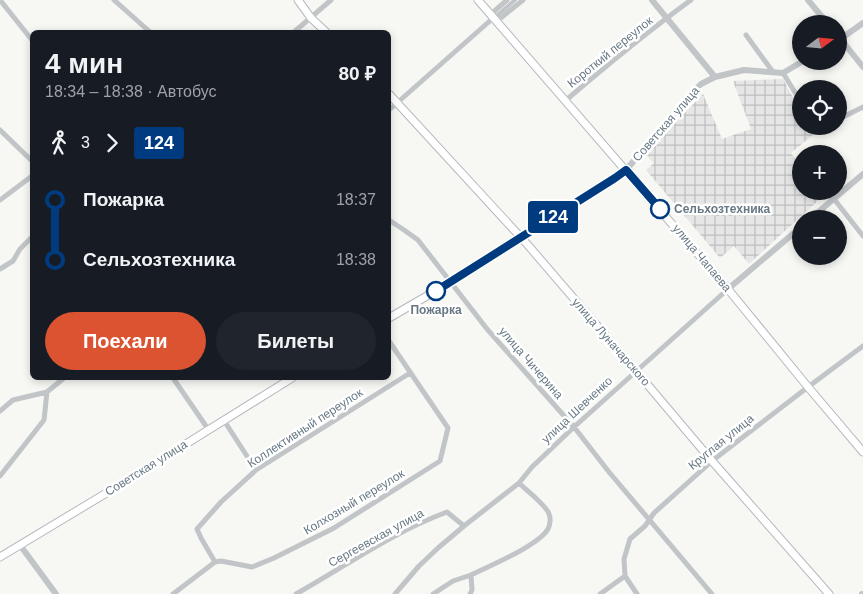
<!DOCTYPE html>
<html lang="ru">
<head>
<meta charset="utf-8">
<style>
  body { margin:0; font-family:Helvetica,sans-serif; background:#20242c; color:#f1f3f6; height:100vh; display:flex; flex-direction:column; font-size:19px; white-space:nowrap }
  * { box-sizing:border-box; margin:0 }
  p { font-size:16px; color:#9ea1a6 }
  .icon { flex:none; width:28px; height:28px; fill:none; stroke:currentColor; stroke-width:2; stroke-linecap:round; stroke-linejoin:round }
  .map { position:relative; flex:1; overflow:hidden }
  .panel { position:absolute; left:30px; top:30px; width:361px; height:350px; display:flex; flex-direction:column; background:#171b24; border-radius:8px; box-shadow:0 2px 8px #0003 }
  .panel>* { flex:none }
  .badge { padding:0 10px; border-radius:4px; font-size:18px; line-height:32px }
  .needle { width:32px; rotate:74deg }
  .tools { position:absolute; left:792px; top:15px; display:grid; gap:10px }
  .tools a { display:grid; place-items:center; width:55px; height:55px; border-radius:50%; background:#171b24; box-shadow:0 2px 8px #0003; font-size:25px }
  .map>.badge { position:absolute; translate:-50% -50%; box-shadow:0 0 0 2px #fff }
  .legs { display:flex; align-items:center; gap:8px; height:55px; padding:0 15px; font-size:16px }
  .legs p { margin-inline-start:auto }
  .summary { display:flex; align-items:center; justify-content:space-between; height:85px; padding:0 15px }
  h1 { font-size:28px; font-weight:700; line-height:38px }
  .primary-button { display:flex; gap:10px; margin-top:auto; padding:10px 15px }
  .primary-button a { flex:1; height:58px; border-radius:30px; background:#db5330; color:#fff; font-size:20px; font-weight:700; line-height:58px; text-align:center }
  .primary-button a+a { background:#20242c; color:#f1f3f6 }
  ul { padding:0 15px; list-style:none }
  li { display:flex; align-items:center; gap:18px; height:60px; font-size:19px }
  li i { display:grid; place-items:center; width:8px; height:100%; margin:0 6px; background:currentColor }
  li i::after { content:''; width:12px; height:12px; margin:-6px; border:4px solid; border-radius:50%; background:#171b24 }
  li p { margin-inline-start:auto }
  li:first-child i { background:linear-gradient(#0000 50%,currentColor 0) }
  li:last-child i { background:linear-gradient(currentColor 50%,#0000 0) }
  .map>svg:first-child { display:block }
  .industrial { fill:url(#industrial-grid) }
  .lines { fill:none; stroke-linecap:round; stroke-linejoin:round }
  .secondary-casing { stroke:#b3b9bd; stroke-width:9 }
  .pedestrian { stroke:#c1c5c8; stroke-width:4 }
  .minor { stroke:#c1c5c8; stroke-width:5 }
  .tertiary { stroke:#c1c5c8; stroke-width:6 }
  .secondary { stroke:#fff; stroke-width:7 }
  .line-1-casing { stroke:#fff; stroke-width:11 }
  .line-1 { stroke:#003b80; stroke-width:8 }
  .stop-1-dot { fill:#fff; stroke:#003b80; stroke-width:2.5 }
  .labels { text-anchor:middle; stroke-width:5; stroke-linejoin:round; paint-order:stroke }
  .street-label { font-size:12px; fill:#677884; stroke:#fff }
  .stop-label { font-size:12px; font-weight:bold; fill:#677884; stroke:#fff; text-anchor:start }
</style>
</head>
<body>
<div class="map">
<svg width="863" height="594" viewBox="0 0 863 594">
  <defs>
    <pattern id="industrial-grid" width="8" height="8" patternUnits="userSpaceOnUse" patternTransform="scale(1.25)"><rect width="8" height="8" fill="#e5e6e5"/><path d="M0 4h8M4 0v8" fill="none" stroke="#bdbfbf"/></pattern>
  </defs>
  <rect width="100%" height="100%" fill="#f7f7f4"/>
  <!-- industrial -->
  <path class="industrial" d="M783,79l18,34v13h7l5,9 -22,18 10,14v24h19l3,5 -74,68 -15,-18 -14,12 -74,-88 8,-7 -9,-9 58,-60 19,45 29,-10 -18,-48z"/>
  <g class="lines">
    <!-- secondary casing -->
    <g class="secondary-casing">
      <path id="secondary" d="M298,0l13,18 15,14
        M478,0l245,283 85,104 55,65
        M389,94l138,150 109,127 76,90 117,133
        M389,318l62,-36 70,-45 94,-59 11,-8
        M0,557l128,-77 164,-102"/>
    </g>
    <!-- pedestrian -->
    <path class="pedestrian" d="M494,18l21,-18"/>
    <!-- minor -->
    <path class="minor" d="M0,0l32,40
      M114,0l36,32
      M491,17v-3l16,-14
      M495,20l2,1 26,-21
      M294,32l37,-32
      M746,35l27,37
      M783,73l18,29
      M565,101c41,-35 82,-69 126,-101
      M389,110l103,-91
      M839,119l24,-12
      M816,126l2,3 5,-3
      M0,130l32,31
      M834,199l29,37
      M0,200l32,-24
      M389,220l15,10 14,10 69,89 87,98 35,45 103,122
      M0,269l13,-8 7,-12 12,-12
      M173,378l35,51
      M0,411l13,-11 34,-8 17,-14
      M223,419l33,51
      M0,476l44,-56 3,-28
      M215,562l6,-1 31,6 22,-9 60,-30 106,-67 8,-33 -59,-87
      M173,594l42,-32 -14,-24 -4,-9 24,-27 35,-32 154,-97
      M296,594c50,-28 97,-62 151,-82l17,14
      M395,594l24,-28 19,-18 26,-22 55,-43 13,-16 42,-40 154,-138
      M433,594l20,-13 18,-6
      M470,594l2,-4 -1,-15c18,-9 67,-29 77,-46 2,-4 3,-11 1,-15 -2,-8 -23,-24 -30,-31
      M600,594l25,-18
      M637,594l-12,-18 -1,-17 6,-20 15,-13 9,-13 58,-52 96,-74 55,-41"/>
    <!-- tertiary -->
    <path class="tertiary" d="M652,0l63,77
      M808,0l20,24
      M839,37l24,30
      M839,40l24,-17
      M626,170l62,-73 13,-13 14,-7 29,-7 39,3 20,-12
      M810,219l53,-45
      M728,289l73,-62
      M20,545l36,49
      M862,594h1"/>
    <!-- secondary -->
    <use href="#secondary" class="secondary"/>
  </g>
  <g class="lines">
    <!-- line-1 casing -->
    <g class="line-1-casing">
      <path id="line-1" d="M436,291l179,-113 11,-8 34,39"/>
    </g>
    <!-- line-1 -->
    <use href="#line-1" class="line-1"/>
  </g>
  <!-- markers -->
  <g class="stop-1-dot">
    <circle cx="660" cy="209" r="9"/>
    <circle cx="436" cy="291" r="9"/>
  </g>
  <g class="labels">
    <!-- street labels -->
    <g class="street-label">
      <text transform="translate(610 52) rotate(-39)" y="4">Короткий переулок</text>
      <text transform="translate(666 124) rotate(-49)" y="4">Советская улица</text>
      <text transform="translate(702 258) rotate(50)" y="4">улица Чапаева</text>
      <text transform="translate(611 342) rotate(49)" y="4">улица Луначарского</text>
      <text transform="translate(531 363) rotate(49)" y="4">улица Чичерина</text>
      <text transform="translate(577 410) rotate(-43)" y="4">улица Шевченко</text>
      <text transform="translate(305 428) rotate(-33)" y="4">Коллективный переулок</text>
      <text transform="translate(721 442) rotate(-39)" y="4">Круглая улица</text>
      <text transform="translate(146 468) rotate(-32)" y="4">Советская улица</text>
      <text transform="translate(354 502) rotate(-31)" y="4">Колхозный переулок</text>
      <text transform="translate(376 538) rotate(-29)" y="4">Сергеевская улица</text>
    </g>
    <!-- stop labels -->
    <g class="stop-label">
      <text x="674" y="213">Сельхозтехника</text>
      <text x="436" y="314" text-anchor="middle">Пожарка</text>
    </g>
  </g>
</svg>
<div class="tools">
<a><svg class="needle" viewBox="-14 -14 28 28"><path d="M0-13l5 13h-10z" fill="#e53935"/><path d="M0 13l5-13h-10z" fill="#9ea1a6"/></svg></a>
<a><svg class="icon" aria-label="locate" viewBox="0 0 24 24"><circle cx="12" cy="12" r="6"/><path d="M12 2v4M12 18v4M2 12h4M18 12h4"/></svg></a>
<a>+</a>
<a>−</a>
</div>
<b class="badge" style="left:553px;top:217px;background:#003b80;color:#fff">124</b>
<section class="panel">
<div class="summary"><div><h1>4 мин</h1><p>18:34 – 18:38 · Автобус</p></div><b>80 ₽</b></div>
<div class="legs"><svg class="icon" aria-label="walk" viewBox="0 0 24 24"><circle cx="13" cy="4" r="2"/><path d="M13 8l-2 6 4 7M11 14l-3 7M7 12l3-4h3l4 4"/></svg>3<svg class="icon" aria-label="forward" viewBox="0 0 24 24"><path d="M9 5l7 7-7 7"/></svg><b class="badge" style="background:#003b80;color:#fff">124</b></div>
<ul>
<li><i style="color:#003b80"></i><b>Пожарка</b><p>18:37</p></li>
<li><i style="color:#003b80"></i><b>Сельхозтехника</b><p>18:38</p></li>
</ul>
<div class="primary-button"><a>Поехали</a><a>Билеты</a></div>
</section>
</div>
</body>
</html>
